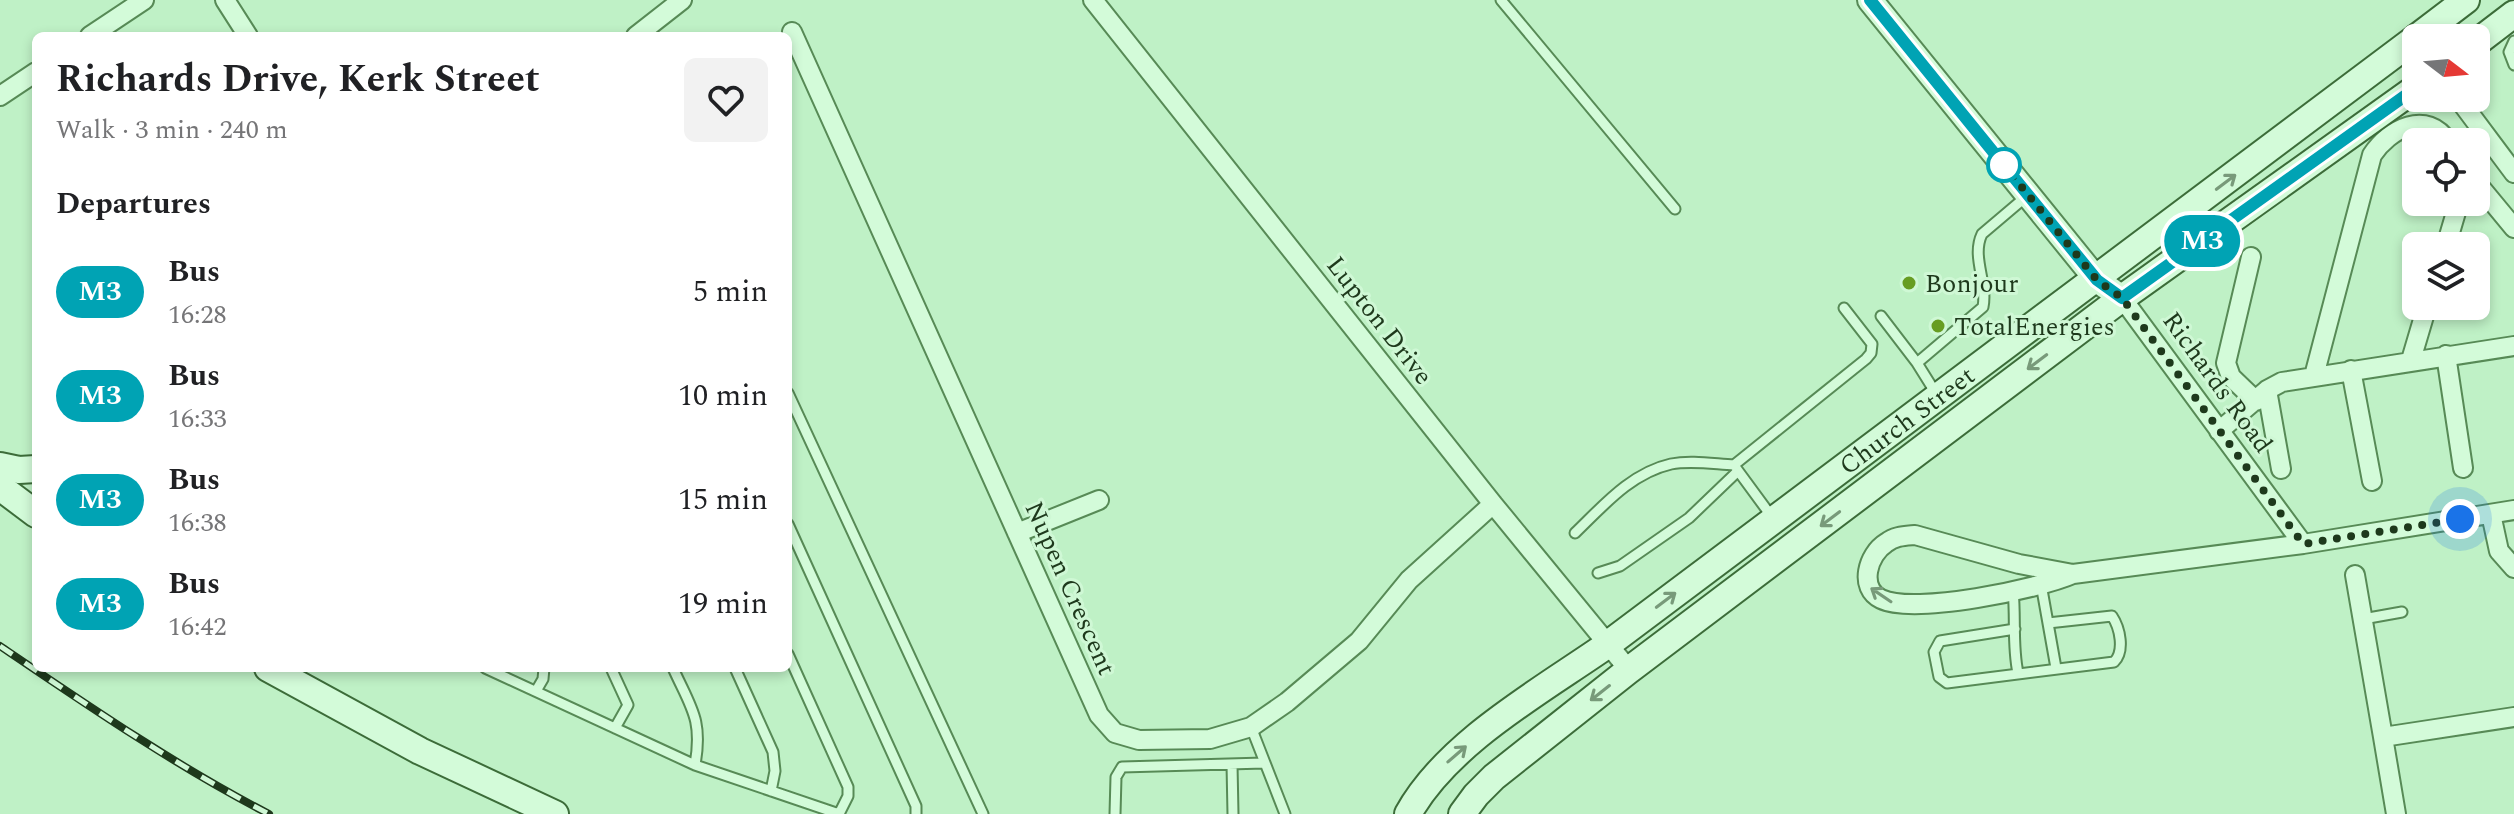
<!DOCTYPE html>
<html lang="en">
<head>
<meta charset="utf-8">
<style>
  body { margin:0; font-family:Spectral,serif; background:#f2f2f2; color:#202124; height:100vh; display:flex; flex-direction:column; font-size:30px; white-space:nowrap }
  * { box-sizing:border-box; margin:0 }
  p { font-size:26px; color:#757577 }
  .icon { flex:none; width:44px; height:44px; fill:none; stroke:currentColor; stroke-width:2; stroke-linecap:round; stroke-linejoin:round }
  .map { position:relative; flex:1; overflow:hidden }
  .panel { position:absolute; left:32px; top:32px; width:760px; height:640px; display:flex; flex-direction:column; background:#fff; border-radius:12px; box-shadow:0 4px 12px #0003 }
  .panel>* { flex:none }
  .badge { padding:0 16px; border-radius:26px; font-size:28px; line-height:52px }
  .needle { width:52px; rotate:106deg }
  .tools { position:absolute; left:2402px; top:24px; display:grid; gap:16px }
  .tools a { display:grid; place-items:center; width:88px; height:88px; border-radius:12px; background:#fff; box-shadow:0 4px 12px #0003; font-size:40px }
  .you { position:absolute; width:40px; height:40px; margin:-20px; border:6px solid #fff; border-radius:50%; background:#1a73e8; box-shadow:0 0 0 12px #1a73e833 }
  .map>.badge { position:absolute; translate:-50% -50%; box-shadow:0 0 0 4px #fff }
  h2 { padding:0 24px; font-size:30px; line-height:72px }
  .round { display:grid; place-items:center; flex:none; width:84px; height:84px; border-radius:12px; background:#f2f2f2 }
  .headline { display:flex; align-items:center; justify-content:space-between; height:136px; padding:0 24px }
  h1 { font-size:38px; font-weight:700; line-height:60px }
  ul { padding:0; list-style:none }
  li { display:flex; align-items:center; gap:24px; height:104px; padding:0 24px }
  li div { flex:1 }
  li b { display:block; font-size:30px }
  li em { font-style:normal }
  li .badge { min-width:88px; font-weight:700; text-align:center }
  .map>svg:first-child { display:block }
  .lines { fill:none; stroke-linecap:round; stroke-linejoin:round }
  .service-casing { stroke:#578a56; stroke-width:13 }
  .minor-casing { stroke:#578a56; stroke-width:22 }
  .tertiary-casing { stroke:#578a56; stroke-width:28 }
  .secondary-casing { stroke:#3c6c39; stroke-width:30 }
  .service { stroke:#d3fbd9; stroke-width:9 }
  .minor { stroke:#d3fbd9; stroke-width:18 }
  .tertiary { stroke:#d3fbd9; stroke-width:24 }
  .secondary { stroke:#d3fbd9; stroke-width:26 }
  .rail-casing { stroke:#1e391c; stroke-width:8 }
  .rail { stroke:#cff8d5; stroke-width:5; stroke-dasharray:15; stroke-linecap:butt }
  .oneway { stroke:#789a7a }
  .line-casing { stroke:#fff; stroke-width:18 }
  .line { stroke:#00a3b4; stroke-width:12 }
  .walk { stroke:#1e391c; stroke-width:8; stroke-dasharray:0 14.4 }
  .stop-dot { fill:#fff; stroke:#00a3b4; stroke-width:4 }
  .poi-dot { fill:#679d22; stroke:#cff8d5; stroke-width:3 }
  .labels { text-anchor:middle; stroke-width:6; stroke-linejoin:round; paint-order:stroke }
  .poi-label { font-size:26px; fill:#1e391c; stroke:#cff8d5; text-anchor:start }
  .street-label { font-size:26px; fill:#1e391c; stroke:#cff8d5 }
</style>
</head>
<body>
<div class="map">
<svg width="2514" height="814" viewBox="0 0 2514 814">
  <rect width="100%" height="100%" fill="#bff1c6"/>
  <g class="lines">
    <!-- service casing -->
    <g class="service-casing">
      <path id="service" d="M1501,0l174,209
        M2514,41l-5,11 5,13
        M1881,316l36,47 20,32
        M1917,363l66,-56c5,-25 -12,-50 -1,-73l46,-39
        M788,393l195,421
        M1736,468l36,49
        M788,524l128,282v8
        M1575,533c28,-27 56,-60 96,-69 20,-4 43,0 63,1l132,-106 5,-6 1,-9 -28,-36
        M1598,573l22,-7 69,-48 49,-47
        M2041,584l15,84
        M2013,590c3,28 -1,55 5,83
        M2363,619l39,-7
        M2015,629l-75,12 -6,11 5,25 8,6 167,-21c11,-11 6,-34 -2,-46l-64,7
        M788,654l60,133v9l-9,18
        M485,668l210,97 144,49
        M611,668l17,37 -13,23
        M673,668c18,40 30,51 22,97
        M735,668l38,84 2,19 -4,20
        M536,691l7,-12 1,-11
        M1251,727l34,87
        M1232,764l1,50
        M1115,814l1,-37 6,-10 142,-4"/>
    </g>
    <!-- minor casing -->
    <g class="minor-casing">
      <path id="minor" d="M225,0l23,36
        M1093,0l400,504 136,166
        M792,32l307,683 16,18 24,7 71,-1 41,-12 36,-25 72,-61 50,-61 84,-76
        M90,36l54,-36
        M636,36l46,-36
        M0,96l36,-24
        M2458,98l56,75
        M2476,182l38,46
        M2446,246l13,-44
        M2251,257l-25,106 5,14 25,24
        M2122,298l181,246
        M2446,355l17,113
        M2411,360l16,-54
        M2351,370l21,111
        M2314,376l58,-221c17,-26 55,-46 76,-13
        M2267,390l14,79
        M2219,431l48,-41 15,-8 232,-36
        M2491,514l8,37 15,17
        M1017,533l82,-33
        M2073,574l-54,-10 -104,-29c-11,1 -20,1 -29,8 -18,11 -28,45 -5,56 33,16 158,-10 192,-25l230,-30 211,-34
        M2355,575l28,162
        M2396,814l-13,-77 131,-20"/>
    </g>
    <!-- tertiary casing -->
    <g class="tertiary-casing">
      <path id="tertiary" d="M1870,0l227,280 25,18"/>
    </g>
    <!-- secondary casing -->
    <g class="secondary-casing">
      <g id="secondary">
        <path d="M2416,38l50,-38"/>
        <path d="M2476,43l38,-29"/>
        <path d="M0,466l19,4 17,-1"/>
        <path d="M0,487l36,27"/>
        <path d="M268,668l152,83 135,63"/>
        <path id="s1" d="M1408,814c39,-71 133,-123 199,-169l809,-607"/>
        <path d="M1462,814l14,-19 18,-18 135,-107 493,-372 294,-210"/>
      </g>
    </g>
    <!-- service -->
    <use href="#service" class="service"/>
    <!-- minor -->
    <use href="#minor" class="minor"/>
    <!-- tertiary -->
    <use href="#tertiary" class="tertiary"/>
    <!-- secondary -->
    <use href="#secondary" class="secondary"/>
    <!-- rail casing -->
    <g class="rail-casing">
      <path id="rail" d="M0,646c87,59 176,120 269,168"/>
    </g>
    <!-- rail -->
    <use href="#rail" class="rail"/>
  </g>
  <!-- one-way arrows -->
  <defs><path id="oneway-shaft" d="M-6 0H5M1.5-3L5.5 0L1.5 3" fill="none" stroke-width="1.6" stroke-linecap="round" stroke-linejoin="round" transform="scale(2)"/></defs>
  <g class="oneway">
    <use href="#oneway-shaft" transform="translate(2226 182) rotate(-37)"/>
    <use href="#oneway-shaft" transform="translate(2037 362) rotate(143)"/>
    <use href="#oneway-shaft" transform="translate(1830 519) rotate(143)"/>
    <use href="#oneway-shaft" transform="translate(1881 595) rotate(-146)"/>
    <use href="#oneway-shaft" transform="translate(1666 600) rotate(-37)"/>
    <use href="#oneway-shaft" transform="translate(1600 693) rotate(142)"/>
    <use href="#oneway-shaft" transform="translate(1457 754) rotate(-41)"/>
  </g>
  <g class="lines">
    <!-- line casing -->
    <g class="line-casing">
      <path id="line" d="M1870,0l227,280 25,18 294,-210"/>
    </g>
    <!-- line -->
    <use href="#line" class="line"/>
    <!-- walk -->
    <path class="walk" d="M2004,165l93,115 25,18 181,246 157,-25"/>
  </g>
  <!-- markers -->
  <circle class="stop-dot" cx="2004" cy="165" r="16"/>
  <g class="poi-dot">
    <circle cx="1909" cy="283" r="8"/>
    <circle cx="1938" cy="326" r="8"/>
  </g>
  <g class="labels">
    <!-- poi labels -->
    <g class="poi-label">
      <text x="1925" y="292">Bonjour</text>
      <text x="1954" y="335">TotalEnergies</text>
    </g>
    <!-- street labels -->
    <g class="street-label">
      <text transform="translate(1380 320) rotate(52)" y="9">Lupton Drive</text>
      <text transform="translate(2218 382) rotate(54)" y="9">Richards Road</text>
      <text dy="9" stroke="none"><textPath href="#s1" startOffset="638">Church Street</textPath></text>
      <text transform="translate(1071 588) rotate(66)" y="9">Nupen Crescent</text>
    </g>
  </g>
</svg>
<div class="tools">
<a><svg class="needle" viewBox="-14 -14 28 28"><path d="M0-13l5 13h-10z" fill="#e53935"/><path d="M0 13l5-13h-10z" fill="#757577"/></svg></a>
<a><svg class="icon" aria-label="locate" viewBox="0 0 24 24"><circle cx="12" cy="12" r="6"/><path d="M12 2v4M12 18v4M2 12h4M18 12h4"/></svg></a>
<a><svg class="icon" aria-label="layers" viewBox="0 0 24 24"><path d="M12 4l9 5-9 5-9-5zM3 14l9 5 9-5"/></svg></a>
</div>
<div class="you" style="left:2460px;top:519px"></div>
<b class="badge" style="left:2202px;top:241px;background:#00a3b4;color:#fff">M3</b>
<section class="panel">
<div class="headline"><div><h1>Richards Drive, Kerk Street</h1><p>Walk · 3 min · 240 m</p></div><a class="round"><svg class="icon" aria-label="heart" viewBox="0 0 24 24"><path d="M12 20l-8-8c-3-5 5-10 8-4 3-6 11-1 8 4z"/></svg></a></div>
<h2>Departures</h2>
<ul>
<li><span class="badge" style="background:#00a3b4;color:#fff">M3</span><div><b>Bus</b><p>16:28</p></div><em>5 min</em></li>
<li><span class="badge" style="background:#00a3b4;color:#fff">M3</span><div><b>Bus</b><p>16:33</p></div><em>10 min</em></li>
<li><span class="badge" style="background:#00a3b4;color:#fff">M3</span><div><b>Bus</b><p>16:38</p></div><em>15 min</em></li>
<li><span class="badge" style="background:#00a3b4;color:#fff">M3</span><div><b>Bus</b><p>16:42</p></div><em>19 min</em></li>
</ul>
</section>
</div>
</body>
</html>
